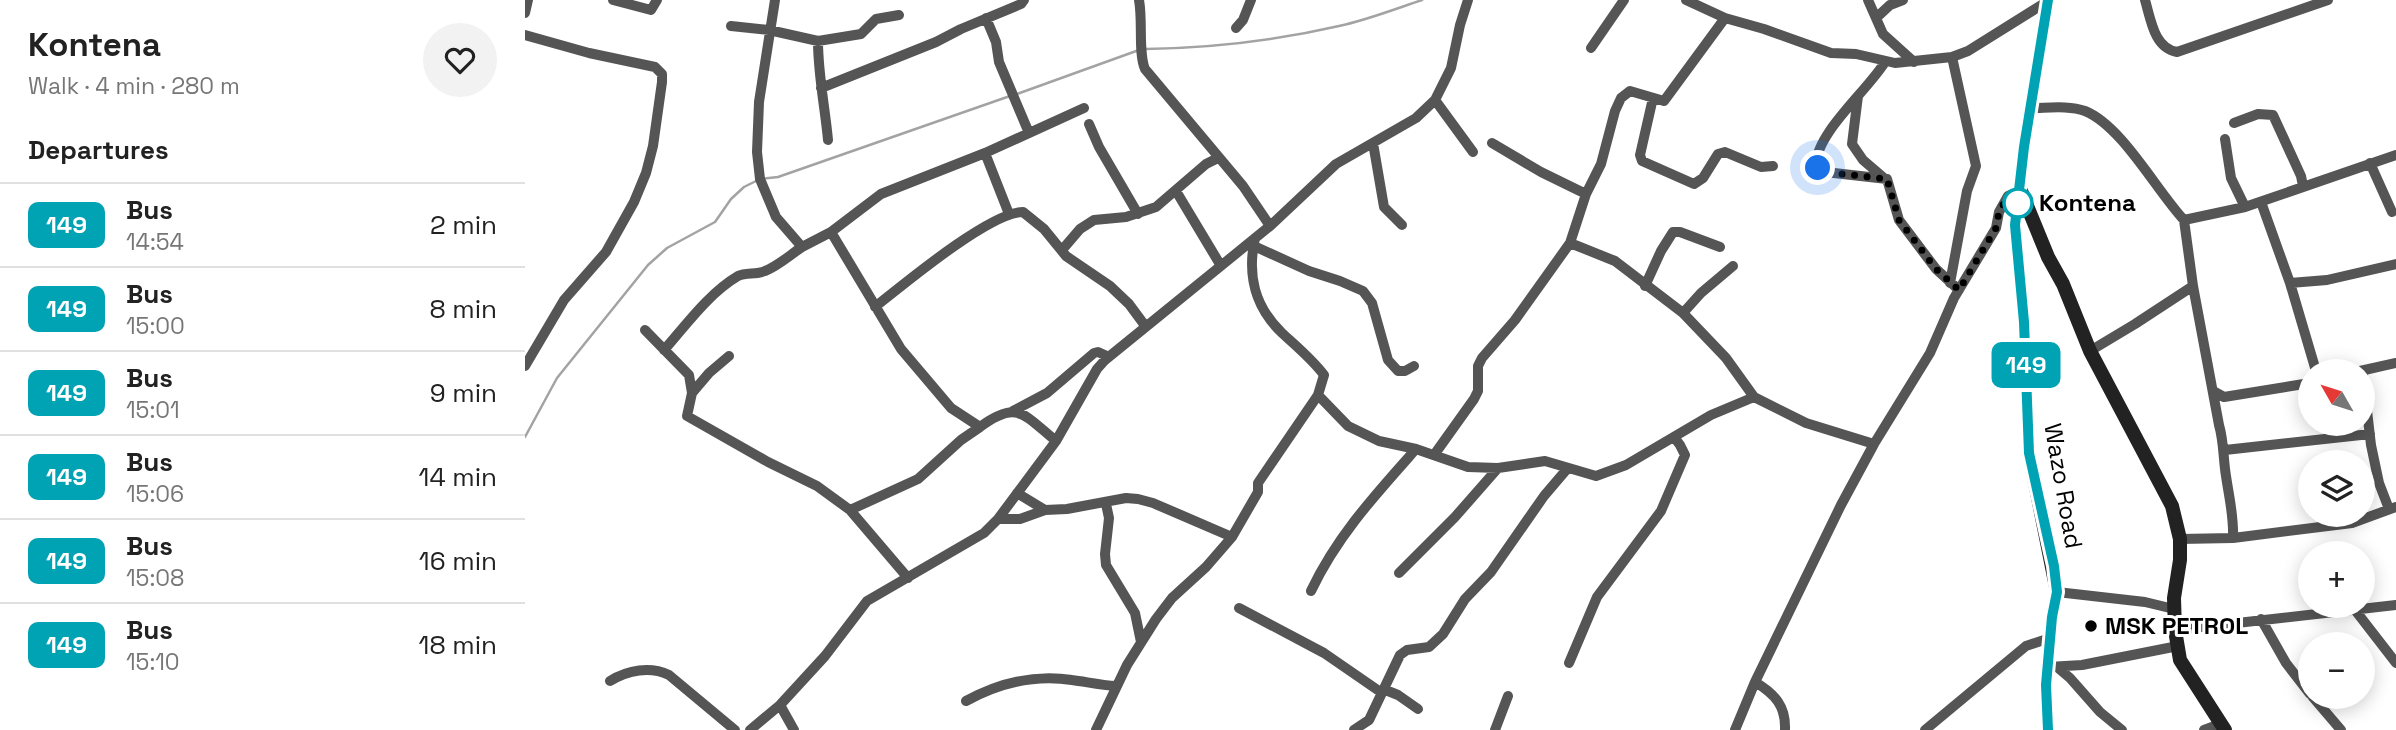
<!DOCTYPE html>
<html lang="en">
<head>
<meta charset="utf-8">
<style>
  body { margin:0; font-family:"Space Grotesk",sans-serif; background:#f2f2f2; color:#222; height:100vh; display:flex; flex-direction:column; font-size:26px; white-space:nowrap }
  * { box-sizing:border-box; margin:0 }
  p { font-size:23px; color:#767676 }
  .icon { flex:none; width:38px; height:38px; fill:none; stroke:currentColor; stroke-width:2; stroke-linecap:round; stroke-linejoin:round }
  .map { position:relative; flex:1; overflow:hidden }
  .side { display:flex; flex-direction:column; background:#fff; width:525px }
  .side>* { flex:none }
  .badge { padding:0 14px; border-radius:10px; font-size:24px; line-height:46px }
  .needle { width:46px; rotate:309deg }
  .fabs { position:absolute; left:1773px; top:359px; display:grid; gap:14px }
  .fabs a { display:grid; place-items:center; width:77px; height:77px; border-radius:50%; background:#fff; box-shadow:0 4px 18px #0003; font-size:35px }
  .you { position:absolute; width:35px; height:35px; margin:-18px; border:5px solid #fff; border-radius:50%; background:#1a73e8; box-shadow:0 0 0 10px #1a73e833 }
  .map>.badge { position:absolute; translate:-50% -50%; box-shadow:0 0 0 4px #fff }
  h2 { padding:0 28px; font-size:26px; line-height:63px }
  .round { display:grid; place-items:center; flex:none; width:74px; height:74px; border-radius:37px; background:#f2f2f2 }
  .overview { display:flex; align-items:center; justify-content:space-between; height:119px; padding:0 28px }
  h1 { font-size:33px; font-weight:700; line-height:52px }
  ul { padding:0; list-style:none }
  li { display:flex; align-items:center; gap:21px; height:84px; padding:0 28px; border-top:2px solid #e0e0e0 }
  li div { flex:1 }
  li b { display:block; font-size:26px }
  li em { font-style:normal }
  li .badge { min-width:77px; font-weight:700; text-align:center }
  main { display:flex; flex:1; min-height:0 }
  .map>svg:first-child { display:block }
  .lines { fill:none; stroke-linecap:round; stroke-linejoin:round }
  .stream { stroke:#a3a3a3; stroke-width:2.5 }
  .street { stroke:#555; stroke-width:10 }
  .secondary { stroke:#222; stroke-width:14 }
  .line-casing { stroke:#fff; stroke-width:16 }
  .line { stroke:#00a3b4; stroke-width:10 }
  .walk { stroke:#000; stroke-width:7; stroke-dasharray:0 12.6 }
  .stop-dot { fill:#fff; stroke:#00a3b4; stroke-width:3.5 }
  .poi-dot { fill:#000; stroke:#fff; stroke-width:2.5 }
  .labels { text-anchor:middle; stroke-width:6; stroke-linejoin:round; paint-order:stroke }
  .stop-label { font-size:24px; font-weight:bold; fill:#000; stroke:#fff; text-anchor:start }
  .street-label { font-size:24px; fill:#000; stroke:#fff }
  .poi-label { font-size:24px; font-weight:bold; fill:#000; stroke:#fff; text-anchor:start }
</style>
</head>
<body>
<main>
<section class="side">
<div class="overview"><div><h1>Kontena</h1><p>Walk · 4 min · 280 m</p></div><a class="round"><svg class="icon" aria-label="heart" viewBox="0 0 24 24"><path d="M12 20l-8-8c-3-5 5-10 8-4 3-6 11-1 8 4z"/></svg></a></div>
<h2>Departures</h2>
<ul>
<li><span class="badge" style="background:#00a3b4;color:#fff">149</span><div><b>Bus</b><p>14:54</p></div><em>2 min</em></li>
<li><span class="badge" style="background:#00a3b4;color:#fff">149</span><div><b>Bus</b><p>15:00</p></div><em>8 min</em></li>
<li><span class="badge" style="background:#00a3b4;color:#fff">149</span><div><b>Bus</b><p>15:01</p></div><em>9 min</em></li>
<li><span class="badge" style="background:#00a3b4;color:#fff">149</span><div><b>Bus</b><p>15:06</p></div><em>14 min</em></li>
<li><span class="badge" style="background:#00a3b4;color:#fff">149</span><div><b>Bus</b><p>15:08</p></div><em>16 min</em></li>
<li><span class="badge" style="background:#00a3b4;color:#fff">149</span><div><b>Bus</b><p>15:10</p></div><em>18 min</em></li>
</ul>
</section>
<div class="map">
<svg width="1871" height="730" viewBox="0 0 1871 730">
  <rect width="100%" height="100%" fill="#fff"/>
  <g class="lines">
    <!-- stream -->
    <path class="stream" d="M621,49c66,-1 128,-8 193,-23 28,-6 56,-17 83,-26
      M492,94l122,-44
      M0,437l32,-59 91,-113 19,-17 48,-26 16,-23 13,-12 16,-8 18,-2 232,-81"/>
    <!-- street -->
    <path class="street" d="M88,0l38,10 6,-10
      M250,0l-16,102 -2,50 3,27 16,38 26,30 29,-15 70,117 50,59 29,19c38,-28 44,-12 76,14
      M614,0c4,21 -1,53 6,69l98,117 27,40
      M1161,0l39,18 39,11 67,24 25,1 39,9 57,-6 16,-6 80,-50
      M1343,0l15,34 31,28
      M1620,0c6,20 9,48 32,52l151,-52
      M0,13l3,-13
      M461,18l10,24 3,20 30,71
      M1351,18l14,-13 13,-5
      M206,26l38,4 49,11 43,-7 15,-15 23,-4
      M711,28l7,-8 8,-20
      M0,35l64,18 66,14 7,7v8l-9,64 -7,27 -12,29 -28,50 -42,48 -39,66
      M293,41c0,34 7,66 10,99
      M1066,48l33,-48
      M1360,62c-17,28 -69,71 -69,103l9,7 62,7 12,41 37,49 23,21
      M296,88l115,-46 25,-13 60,-25 3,-4
      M1333,96l-6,48 11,16 21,18
      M1128,98l-13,57 2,6 52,23 9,-6 15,-24 7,-2 36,15 12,-1
      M910,100l38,52
      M1506,108c16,0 38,-3 54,3 37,15 71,79 99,109l61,-13 151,-52
      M1709,123l24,-9 15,1 28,61 2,10
      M564,124l10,23 39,67
      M1700,139l6,39 14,29
      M848,143l11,64 18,18
      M967,143l49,29 45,22
      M460,153l24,61
      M1845,163l22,49
      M651,191l45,75
      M1736,202l29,81 26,88
      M1659,220l9,66 26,139c5,17 4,33 7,51 3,21 8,40 7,62
      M306,232l50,-38 104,-41 99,-45
      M730,238c-8,37 -1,68 27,95 14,13 30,26 42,42l-6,20 30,31 31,15 37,8 52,18 30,1 47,-7 51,15 30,-11 85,-50 43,-18
      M1045,243l45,18 68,52 43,45 28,39 52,26 68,21
      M729,246l55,25 31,10 23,10 9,12 16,57 10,11h7l9,-5
      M537,250l18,-21 14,-9 32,-3 30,-10 50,-43 12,-6
      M1425,283l17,-92 9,-25 -24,-109
      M1765,283l37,-3 69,-16
      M1120,286l16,-35 12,-19h7l40,15
      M350,307c29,-23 115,-95 148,-95l21,17 22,27 44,30 19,18 17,23
      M1158,313l18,-20 32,-27
      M120,330l44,45 3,18 -5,23 81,46 49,24 33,24 58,68
      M139,350c22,-25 45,-57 74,-74 8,-4 18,-1 27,-5 13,-5 25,-16 37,-24
      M1565,351l45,-27 58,-38
      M1835,371l36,-8
      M1838,376l8,69 8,38 10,26
      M1688,391l11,6 86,-14
      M167,393l17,-20 20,-17
      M488,411l34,-18 47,-40 4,-1 11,5
      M1700,450l145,-16
      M909,455l40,-56 4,-8v-25l4,-8 33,-38 55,-77 16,-49 15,-30 14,-53 6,-13 9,-7 34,10 61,-83
      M492,493l28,17
      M581,504l3,14 -4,36 1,11 29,48 6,29
      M325,510l68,-31 43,-39 19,-13
      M473,519h22l25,-9 22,-1 59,-11 12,1 15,4 79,34
      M1655,539l53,-1 119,-15 44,-16
      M874,573l56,-56 43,-49
      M786,591c26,-55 65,-97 105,-142
      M1532,592l88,10 29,7
      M714,608l85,45 58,40
      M1830,610l41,53
      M1736,619l25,44 24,31
      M1650,630l221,-25
      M1044,663l28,-66 64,-86 24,-56 -5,-10 -6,-8
      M1523,667l34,-2 96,-19
      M1532,667l13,11 30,34 22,18
      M85,681c18,-11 40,-15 59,-6l66,55
      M1230,682c20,12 31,24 30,48
      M858,689l15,6 20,14
      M1787,696l29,34
      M441,701c33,-18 68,-27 106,-21 15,2 29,5 44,6
      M255,705l14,25
      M225,730l30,-25 45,-49 42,-55 117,-68 14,-14 58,-78 41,-72 8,-9 165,-134 66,-62 80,-46 19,-18 16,-32 9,-43 8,-25
      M571,730l31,-65 29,-46 16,-21 34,-31 26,-30 26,-45v-9l60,-88
      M829,730l15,-10 31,-65 7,-5 22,-3 14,-13 22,-35 26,-27 53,-76 23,-27
      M970,730l13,-34
      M1210,730l20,-48 86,-177 33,-61 56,-91 24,-55 42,-70 3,-16 9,-16 13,-5
      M1400,730l101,-84 24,-8
      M1679,730l16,-6"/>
    <!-- secondary -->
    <path class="secondary" d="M1496,191l27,66 15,27 27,67 82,155 8,33v21l-6,38 1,32 5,30 45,70
      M1523,730l-2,-45 6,-68 5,-25 -28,-139 -5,-131 -9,-97 9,-78 24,-147"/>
  </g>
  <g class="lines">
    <!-- line casing -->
    <g class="line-casing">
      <path id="line" d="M1523,730l-2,-45 6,-68 5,-25 -3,-26 -25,-113 -5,-131 -9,-97 9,-78 24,-147"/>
    </g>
    <!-- line -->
    <use href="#line" class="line"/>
    <!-- walk -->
    <path class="walk" d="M1293,168l7,4 62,7 12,41 37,49 23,21 37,-62 3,-16 9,-16 10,7"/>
  </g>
  <!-- markers -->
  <circle class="stop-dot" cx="1493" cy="203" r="14"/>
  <circle class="poi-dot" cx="1566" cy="626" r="7"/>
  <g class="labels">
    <!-- stop labels -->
    <g class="stop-label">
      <text x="1514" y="211">Kontena</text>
    </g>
    <!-- street labels -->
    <g class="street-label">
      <text transform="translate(1538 486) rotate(80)" y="8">Wazo Road</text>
    </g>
    <!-- poi labels -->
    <g class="poi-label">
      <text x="1580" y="634">MSK PETROL</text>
    </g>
  </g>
</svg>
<div class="fabs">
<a><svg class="needle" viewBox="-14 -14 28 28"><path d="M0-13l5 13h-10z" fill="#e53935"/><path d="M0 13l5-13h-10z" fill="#767676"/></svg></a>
<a><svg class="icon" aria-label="layers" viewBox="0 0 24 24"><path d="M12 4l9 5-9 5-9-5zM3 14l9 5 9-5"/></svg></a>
<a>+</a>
<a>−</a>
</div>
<div class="you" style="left:1293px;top:168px"></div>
<b class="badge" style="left:1501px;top:365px;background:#00a3b4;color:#fff">149</b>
</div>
</main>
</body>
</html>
